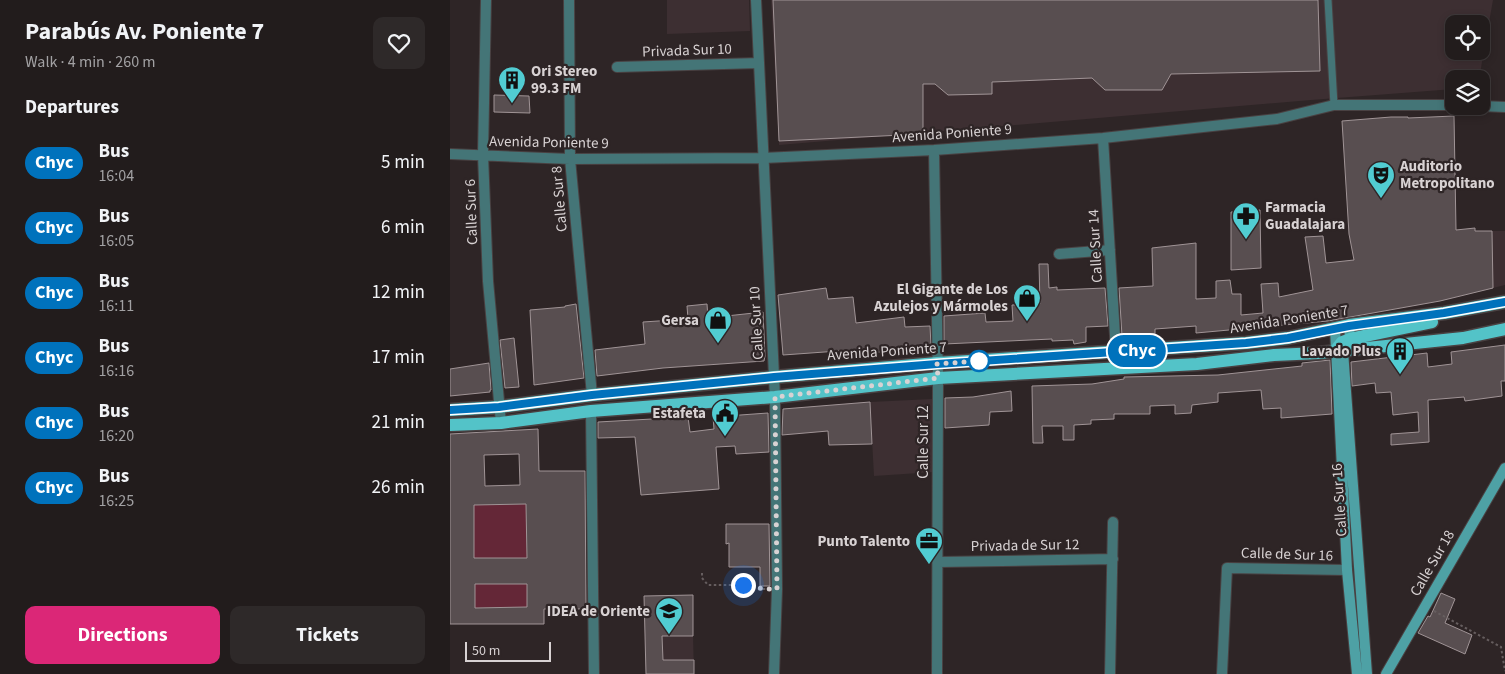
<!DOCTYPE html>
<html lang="en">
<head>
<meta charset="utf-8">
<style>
  body { margin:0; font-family:"Source Sans 3",sans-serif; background:#2e2929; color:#f1f3f6; height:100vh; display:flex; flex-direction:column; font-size:19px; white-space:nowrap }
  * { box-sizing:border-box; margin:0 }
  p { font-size:16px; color:#a2a1a3 }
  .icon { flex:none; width:28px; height:28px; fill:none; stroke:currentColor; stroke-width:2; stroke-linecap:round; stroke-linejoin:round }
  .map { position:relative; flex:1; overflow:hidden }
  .sheet { display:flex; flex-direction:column; background:#221c1c; width:450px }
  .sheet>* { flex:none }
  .badge { padding:0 10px; border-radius:16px; font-size:18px; line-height:32px }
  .fabs { position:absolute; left:995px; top:15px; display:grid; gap:10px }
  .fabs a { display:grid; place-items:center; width:45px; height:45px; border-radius:10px; background:#221c1c; box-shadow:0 2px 8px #0003,0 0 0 1px #3f3a3b; font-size:25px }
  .scale { position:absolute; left:15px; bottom:12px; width:86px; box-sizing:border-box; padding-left:5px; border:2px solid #d8d2d3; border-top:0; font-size:14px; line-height:18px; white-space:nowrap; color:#d8d2d3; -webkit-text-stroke:4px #2e2526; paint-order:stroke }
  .you { position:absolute; width:25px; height:25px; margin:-12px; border:4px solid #fff; border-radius:50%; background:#1a73e8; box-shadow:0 0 0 8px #1a73e833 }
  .map>.badge { position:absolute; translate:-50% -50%; box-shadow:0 0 0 2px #fff }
  h2 { padding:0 25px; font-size:19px; line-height:45px }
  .round { display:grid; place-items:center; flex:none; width:52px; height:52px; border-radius:10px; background:#2e2929 }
  .summary { display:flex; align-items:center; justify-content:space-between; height:85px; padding:0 25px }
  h1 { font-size:24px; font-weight:700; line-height:38px }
  .button { display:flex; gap:10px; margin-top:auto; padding:10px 25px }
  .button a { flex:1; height:58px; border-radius:10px; background:#db2777; color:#fff; font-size:20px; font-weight:700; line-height:58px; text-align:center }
  .button a+a { background:#2e2929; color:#f1f3f6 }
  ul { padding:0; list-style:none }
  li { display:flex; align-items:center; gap:15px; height:65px; padding:0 25px }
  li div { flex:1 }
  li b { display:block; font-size:19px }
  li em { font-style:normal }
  li .badge { min-width:55px; font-weight:700; text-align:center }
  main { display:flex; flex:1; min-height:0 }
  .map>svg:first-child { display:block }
  .built { fill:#3d2f32; fill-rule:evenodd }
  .green { fill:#642737 }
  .building { fill:#584e50; stroke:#a09496; fill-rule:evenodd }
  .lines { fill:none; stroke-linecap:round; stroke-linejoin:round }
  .service-casing { stroke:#494142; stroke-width:9 }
  .minor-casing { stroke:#494142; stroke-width:12 }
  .secondary-casing { stroke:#494142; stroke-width:12 }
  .primary-casing { stroke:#494142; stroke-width:15 }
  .path { stroke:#665e5f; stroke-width:2; stroke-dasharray:2.5 2.5; stroke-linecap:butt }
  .service { stroke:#447577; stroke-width:7 }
  .minor { stroke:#447577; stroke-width:10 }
  .secondary { stroke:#4ea1a5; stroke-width:10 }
  .primary { stroke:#53c3c8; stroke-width:12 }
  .line-casing { stroke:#fff; stroke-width:11 }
  .line { stroke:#0072bc; stroke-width:8 }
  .walk { stroke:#d8d2d3; stroke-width:5; stroke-dasharray:0 9 }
  .stop-dot { fill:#fff; stroke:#0072bc; stroke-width:2.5 }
  .labels { text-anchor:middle; stroke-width:4.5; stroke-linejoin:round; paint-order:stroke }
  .street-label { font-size:15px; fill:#d8d2d3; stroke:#2e2526 }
  .poi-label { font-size:15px; font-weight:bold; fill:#d8d2d3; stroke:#2e2526; text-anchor:end }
</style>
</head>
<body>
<main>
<section class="sheet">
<div class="summary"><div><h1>Parabús Av. Poniente 7</h1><p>Walk · 4 min · 260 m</p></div><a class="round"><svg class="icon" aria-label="heart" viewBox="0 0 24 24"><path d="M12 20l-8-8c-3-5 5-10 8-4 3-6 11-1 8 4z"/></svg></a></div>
<h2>Departures</h2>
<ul>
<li><span class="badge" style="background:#0072bc;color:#fff">Chyc</span><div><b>Bus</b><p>16:04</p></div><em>5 min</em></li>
<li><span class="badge" style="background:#0072bc;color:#fff">Chyc</span><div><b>Bus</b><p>16:05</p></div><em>6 min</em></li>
<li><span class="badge" style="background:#0072bc;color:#fff">Chyc</span><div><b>Bus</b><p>16:11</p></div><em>12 min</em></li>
<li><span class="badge" style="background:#0072bc;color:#fff">Chyc</span><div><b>Bus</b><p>16:16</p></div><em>17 min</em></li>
<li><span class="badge" style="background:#0072bc;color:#fff">Chyc</span><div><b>Bus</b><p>16:20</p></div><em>21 min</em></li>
<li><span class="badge" style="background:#0072bc;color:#fff">Chyc</span><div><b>Bus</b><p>16:25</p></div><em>26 min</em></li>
</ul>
<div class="button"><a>Directions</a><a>Tickets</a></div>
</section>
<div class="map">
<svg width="1055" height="674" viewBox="0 0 1055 674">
  <rect width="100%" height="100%" fill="#2e2526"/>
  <!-- built -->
  <path class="built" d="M217,0h82l1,31 -83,3z
    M321,0h722l-14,79h-25v10l-143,11 -532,45zM1004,24h27v27h-27z
    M1042,231h13v54l-12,3z
    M482,399l2,73 -60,4 -4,-74z
    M242,595l2,79h-48l-2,-78z"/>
  <!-- green -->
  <path class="green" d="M76,504l1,54h-53v-53z
    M25,584h52v23l-52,1z"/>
  <!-- building -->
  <path class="building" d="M323,0h545l2,71 -149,3 -9,16h-57l-13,-12 -100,4v12l-44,1 -13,-11h-12v50l-144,7z
    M44,95l35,1 1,17 -36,-1z
    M1004,116l2,114 19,-2v3h17l1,57 -53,13 -112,20 -132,12v-7l-41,3v5l-33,2 -3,-48 34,-2 -1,-38 44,-5v56l20,-1v-17l14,-1 2,14h9v21l22,-2 -2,-29 17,-1 1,14 34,-7 -8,-53 18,-1 3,27 28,-3 -5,-26 -7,-113 49,-4h17v1z
    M810,210l1,58 -30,2v-58z
    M589,264h9l1,24 8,-1v3l48,-2 3,38 -22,1v15l-12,2 -1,-4 -21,1v-2l-108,5v-28l41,-3 1,9 27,-1 -1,-16 28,-1z
    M376,288l2,11 25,-2 3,26 48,-6 1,10 25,-1 1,20 -25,2v2l-39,3 -1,-4 -83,6 -5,-60z
    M126,304l8,74 -50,7 -4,-75 35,-3v-1z
    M257,304l1,14 55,-6 2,44 -1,5 -101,7 -66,8 -2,-26 50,-6 -2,-22 45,-3 -1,-13z
    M64,338l5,49 -14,1 -5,-48z
    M1055,345v36h-4l1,15 -37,5 -1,-4 -36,3 1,42 -38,3v-11l28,-2 -1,-20 -25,3 -2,-23 -15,1 -1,-10 -23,3 -1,-24 76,-9 1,14 24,-3 -1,-12z
    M880,360l2,54 -51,4v-10l-18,1 -2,-19 -43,3v9l-26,3 -1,8 -16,1v-9l-25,1v8h-36v5l-23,1v4l-17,1v15h-11v-14h-21l1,17h-10l-1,-57 60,-2 32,-5v-2l94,-2 84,-9v-3z
    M39,363l2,27h-1v2l-40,4v-27z
    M561,391l1,20 -22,1 -1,13 -44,3v-30l28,-1z
    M420,402l2,42 -43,1 -1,-14 -46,4 1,-26z
    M318,413l1,39 -33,2 -1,-8 -19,1 3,42 -78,6 -6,-58 -37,1v-16l90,-5 2,15 24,-3 -1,-12z
    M88,429l1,42h46l1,138h-42v15h-94v-190zM69,454l1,31 -35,1 -1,-31zM76,504l1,54h-53v-53zM25,584h52v23l-52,1z
    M276,524h43l1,62h-10v-19h-31v-24l-3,1z
    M991,593l14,6 -10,24 27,12 -7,19 -47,-21 10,-17 2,1z
    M243,595v41h-31l1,24h31v14h-48l-2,-78z"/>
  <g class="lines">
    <!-- service casing -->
    <g class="service-casing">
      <path id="service" d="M878,0l6,105"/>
    </g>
    <!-- minor casing -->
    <g class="minor-casing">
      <path id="minor" d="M36,0l-3,155 5,126 13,142
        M119,0l1,159 22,236
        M306,0l19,397 2,192 -3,85
        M167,67l142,-4
        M1031,106l24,1
        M653,138l13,214
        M484,150l4,228 -1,296
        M0,154l120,5 193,-1 171,-8 169,-12 174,-19 57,-14h120
        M609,254l51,-4
        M141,411l3,263
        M488,562l175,-3
        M660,674l3,-152
        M772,674l5,-106 120,2"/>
    </g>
    <!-- secondary casing -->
    <g class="secondary-casing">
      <path id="secondary" d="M899,325l1,14 -7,12 24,323
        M885,328l12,242 10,104
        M936,674l119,-206"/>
    </g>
    <!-- primary casing -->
    <g class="primary-casing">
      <path id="primary" d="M885,351l7,-9 8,-3 82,-17
        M0,410l49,-3 93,-12 182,-18 163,-14 309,-20 42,-5 61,-13 95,-12 61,-11
        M0,425l51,-2 90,-12 184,-14 163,-19 259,-14 77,-9 45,-2 144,-15 42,-9"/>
    </g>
    <!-- path -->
    <path class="path" d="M252,573v5l6,7h44l7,4h8
      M984,611l67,36 4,24"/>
    <!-- service -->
    <use href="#service" class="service"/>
    <!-- minor -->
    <use href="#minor" class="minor"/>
    <!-- secondary -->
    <use href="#secondary" class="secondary"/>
    <!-- primary -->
    <use href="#primary" class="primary"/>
  </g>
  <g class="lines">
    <!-- line casing -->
    <g class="line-casing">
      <path id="line" d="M0,410l49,-3 93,-12 182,-18 163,-13 309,-21 42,-5 61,-12 95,-13 61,-11"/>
    </g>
    <!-- line -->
    <use href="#line" class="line"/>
    <!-- walk -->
    <path class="walk" d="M293,585h9l10,4h15l-2,-192 163,-19 -1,-14 42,-3"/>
  </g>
  <!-- icons -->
  <defs>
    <g id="building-pin" transform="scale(1.4375)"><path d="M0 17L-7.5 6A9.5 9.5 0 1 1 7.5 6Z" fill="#51ccd2" stroke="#2e2526"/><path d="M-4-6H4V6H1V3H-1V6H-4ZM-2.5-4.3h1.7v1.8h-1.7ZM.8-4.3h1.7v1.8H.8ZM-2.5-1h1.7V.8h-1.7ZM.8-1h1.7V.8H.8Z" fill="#111"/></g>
    <g id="theatre-pin" transform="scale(1.4375)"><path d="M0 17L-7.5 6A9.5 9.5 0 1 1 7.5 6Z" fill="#51ccd2" stroke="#2e2526"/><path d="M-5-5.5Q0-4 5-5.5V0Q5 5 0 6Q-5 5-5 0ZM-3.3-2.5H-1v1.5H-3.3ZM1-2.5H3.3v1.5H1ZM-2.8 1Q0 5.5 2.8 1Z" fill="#111"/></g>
    <g id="pharmacy-pin" transform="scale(1.4375)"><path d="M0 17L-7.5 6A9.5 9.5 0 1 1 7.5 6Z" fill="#51ccd2" stroke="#2e2526"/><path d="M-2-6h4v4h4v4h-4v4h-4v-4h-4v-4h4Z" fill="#111"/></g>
    <g id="shop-pin" transform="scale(1.4375)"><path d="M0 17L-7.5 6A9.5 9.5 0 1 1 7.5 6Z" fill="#51ccd2" stroke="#2e2526"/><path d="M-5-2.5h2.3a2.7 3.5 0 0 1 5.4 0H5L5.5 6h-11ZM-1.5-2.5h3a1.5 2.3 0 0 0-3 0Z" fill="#111"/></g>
    <g id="civic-pin" transform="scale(1.4375)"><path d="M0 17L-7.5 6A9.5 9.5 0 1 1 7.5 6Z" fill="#51ccd2" stroke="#2e2526"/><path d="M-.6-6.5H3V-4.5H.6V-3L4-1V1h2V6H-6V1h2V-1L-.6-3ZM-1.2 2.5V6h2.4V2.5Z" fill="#111"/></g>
    <g id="office-pin" transform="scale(1.4375)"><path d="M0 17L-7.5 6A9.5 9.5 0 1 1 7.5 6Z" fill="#51ccd2" stroke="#2e2526"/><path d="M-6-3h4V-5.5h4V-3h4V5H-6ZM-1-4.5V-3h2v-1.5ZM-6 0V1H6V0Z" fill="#111"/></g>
    <g id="university-pin" transform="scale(1.4375)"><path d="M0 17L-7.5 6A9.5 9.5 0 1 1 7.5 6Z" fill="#51ccd2" stroke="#2e2526"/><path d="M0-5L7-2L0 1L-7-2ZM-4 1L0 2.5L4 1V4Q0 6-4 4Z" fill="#111"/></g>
  </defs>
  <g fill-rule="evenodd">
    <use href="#building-pin" x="62" y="80"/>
    <use href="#theatre-pin" x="931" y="175"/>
    <use href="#pharmacy-pin" x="796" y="216"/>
    <use href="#shop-pin" x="577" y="298"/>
    <use href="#shop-pin" x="268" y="320"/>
    <use href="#building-pin" x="950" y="351"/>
    <use href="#civic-pin" x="275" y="413"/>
    <use href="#office-pin" x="479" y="541"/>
    <use href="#university-pin" x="219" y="611"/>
  </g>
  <!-- markers -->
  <circle class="stop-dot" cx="529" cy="361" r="10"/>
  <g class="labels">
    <!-- street labels -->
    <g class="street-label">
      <text transform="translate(237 50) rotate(-2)" y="5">Privada Sur 10</text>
      <text transform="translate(502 133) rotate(-4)" y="5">Avenida Poniente 9</text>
      <text transform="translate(99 142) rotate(1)" y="5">Avenida Poniente 9</text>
      <text transform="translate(109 199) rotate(-95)" y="5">Calle Sur 8</text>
      <text transform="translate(21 212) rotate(-92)" y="5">Calle Sur 6</text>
      <text transform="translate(645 246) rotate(-93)" y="5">Calle Sur 14</text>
      <text transform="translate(839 319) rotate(-9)" y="5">Avenida Poniente 7</text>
      <text transform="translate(306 323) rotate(-93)" y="5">Calle Sur 10</text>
      <text transform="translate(437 351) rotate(-4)" y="5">Avenida Poniente 7</text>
      <text transform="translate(473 442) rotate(-90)" y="5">Calle Sur 12</text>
      <text transform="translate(889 500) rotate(-94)" y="5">Calle Sur 16</text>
      <text transform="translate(575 545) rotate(-1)" y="5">Privada de Sur 12</text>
      <text transform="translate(837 554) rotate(2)" y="5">Calle de Sur 16</text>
      <text transform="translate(982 563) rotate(-60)" y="5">Calle Sur 18</text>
    </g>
    <!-- poi labels -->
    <g class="poi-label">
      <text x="81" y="76" text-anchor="start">Ori Stereo<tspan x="81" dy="17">99.3 FM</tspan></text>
      <text x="950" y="171" text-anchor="start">Auditorio<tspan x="950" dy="17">Metropolitano</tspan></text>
      <text x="815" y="212" text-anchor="start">Farmacia<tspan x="815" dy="17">Guadalajara</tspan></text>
      <text x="558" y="294">El Gigante de Los<tspan x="558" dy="17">Azulejos y Mármoles</tspan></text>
      <text x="249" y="325">Gersa</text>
      <text x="931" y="356">Lavado Plus</text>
      <text x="256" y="418">Estafeta</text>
      <text x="460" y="546">Punto Talento</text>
      <text x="200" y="616">IDEA de Oriente</text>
    </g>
  </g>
</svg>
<div class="fabs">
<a><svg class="icon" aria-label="locate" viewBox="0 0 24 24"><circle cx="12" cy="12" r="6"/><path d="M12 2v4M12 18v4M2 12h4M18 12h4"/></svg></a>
<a><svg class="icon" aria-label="layers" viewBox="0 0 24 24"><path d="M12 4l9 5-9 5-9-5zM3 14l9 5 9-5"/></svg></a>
</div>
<div class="scale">50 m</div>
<div class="you" style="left:293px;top:585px"></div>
<b class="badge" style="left:687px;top:351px;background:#0072bc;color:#fff">Chyc</b>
</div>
</main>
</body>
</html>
